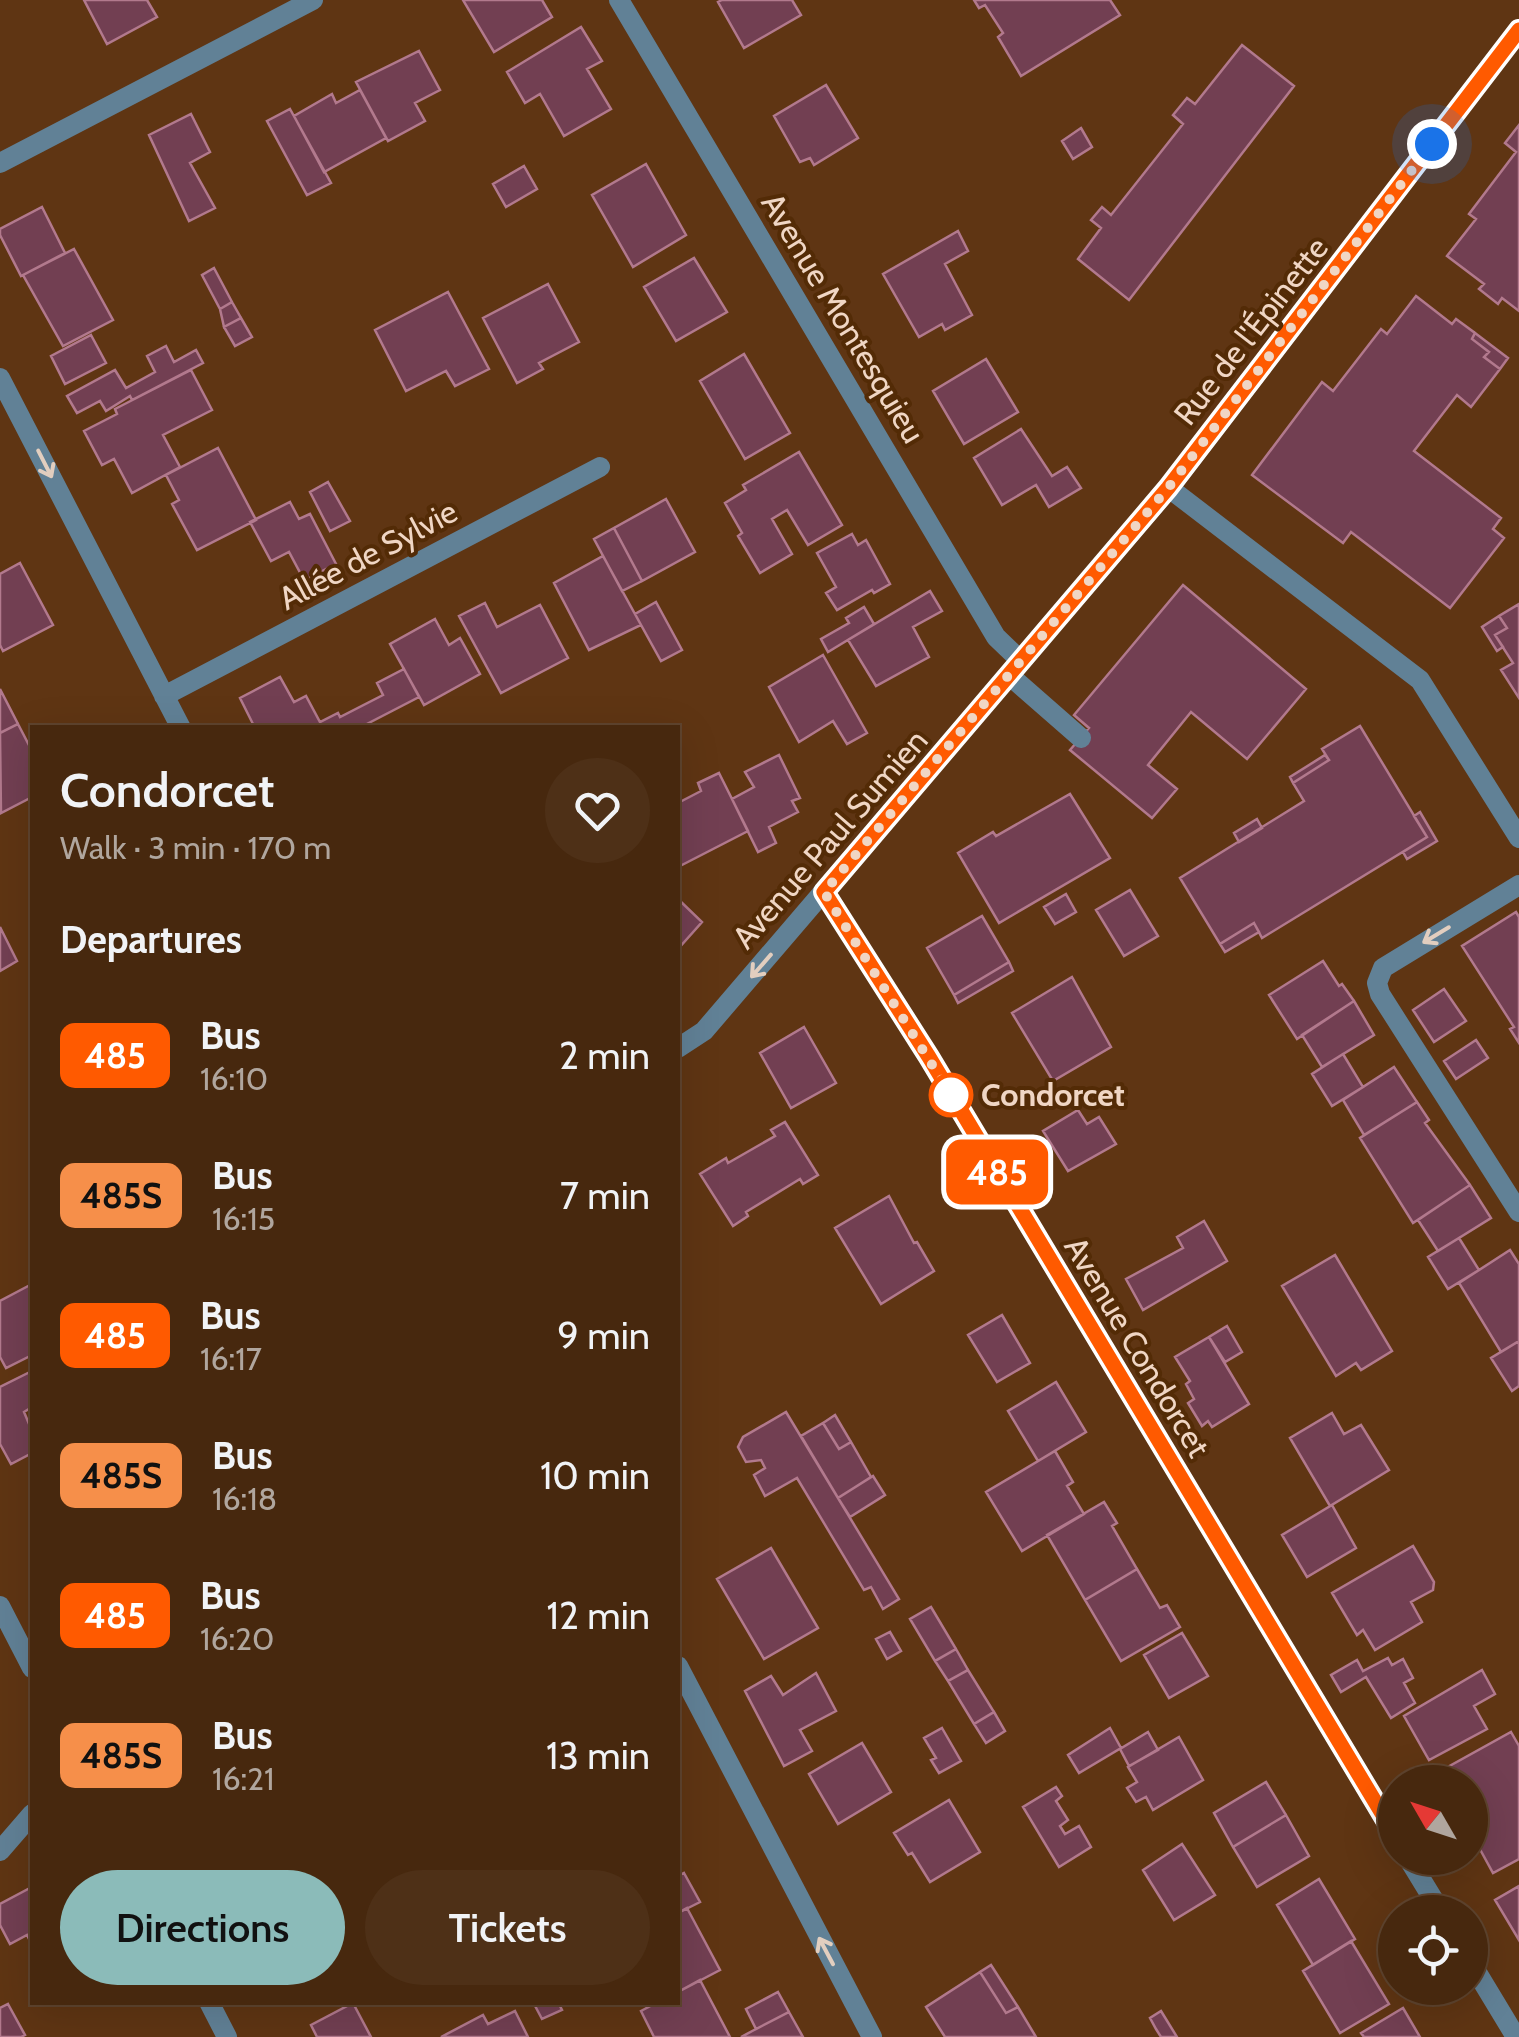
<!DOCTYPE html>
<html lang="en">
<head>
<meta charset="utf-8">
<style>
  body { margin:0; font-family:Cabin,sans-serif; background:#4e3017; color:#f1f3f6; height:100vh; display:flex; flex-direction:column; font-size:38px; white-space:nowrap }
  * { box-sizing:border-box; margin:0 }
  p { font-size:32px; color:#b0a69e }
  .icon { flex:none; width:55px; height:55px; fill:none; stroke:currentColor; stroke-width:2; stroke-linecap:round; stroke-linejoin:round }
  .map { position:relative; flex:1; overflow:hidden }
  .panel { position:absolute; left:30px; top:725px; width:650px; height:1280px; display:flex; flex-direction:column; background:#47280e; border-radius:0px; box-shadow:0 10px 40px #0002,0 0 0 2px #5f442e }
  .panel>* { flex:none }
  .badge { padding:0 20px; border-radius:15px; font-size:35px; line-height:65px }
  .needle { width:65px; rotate:309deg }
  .tools { position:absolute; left:1378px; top:1765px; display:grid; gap:20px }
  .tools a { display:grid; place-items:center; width:110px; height:110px; border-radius:50%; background:#47280e; box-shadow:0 10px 40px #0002,0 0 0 2px #5f442e; font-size:50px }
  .you { position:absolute; width:50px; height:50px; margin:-25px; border:8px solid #fff; border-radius:50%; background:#1a73e8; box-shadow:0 0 0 15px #1a73e833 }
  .map>.badge { position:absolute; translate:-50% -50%; box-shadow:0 0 0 5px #fff }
  h2 { padding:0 30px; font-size:38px; line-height:90px }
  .round { display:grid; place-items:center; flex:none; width:105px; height:105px; border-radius:52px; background:#4e3017 }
  .summary { display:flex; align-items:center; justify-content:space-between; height:170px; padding:0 30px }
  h1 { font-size:48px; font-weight:600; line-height:75px }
  .primary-button { display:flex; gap:20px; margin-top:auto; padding:20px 30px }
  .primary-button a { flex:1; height:115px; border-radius:60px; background:#8bbbb9; color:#111; font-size:40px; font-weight:600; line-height:115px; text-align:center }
  .primary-button a+a { background:#4e3017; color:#f1f3f6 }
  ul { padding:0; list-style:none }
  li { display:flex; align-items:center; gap:30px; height:140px; padding:0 30px }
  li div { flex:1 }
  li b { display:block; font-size:38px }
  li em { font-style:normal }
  li .badge { min-width:110px; font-weight:700; text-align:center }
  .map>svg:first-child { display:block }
  .building { fill:#723f52; stroke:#b2798d; stroke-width:2.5 }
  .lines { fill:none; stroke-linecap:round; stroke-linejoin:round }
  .service { stroke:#618196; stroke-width:20 }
  .minor { stroke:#618196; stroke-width:20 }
  .tertiary { stroke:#618196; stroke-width:20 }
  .oneway { stroke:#e2cebf }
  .line-casing { stroke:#fff; stroke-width:22 }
  .line { stroke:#ff5a00; stroke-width:15 }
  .walk { stroke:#f0d6c4; stroke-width:10; stroke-dasharray:0 18 }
  .stop-dot { fill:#fff; stroke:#ff5a00; stroke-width:5 }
  .labels { text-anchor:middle; stroke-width:8; stroke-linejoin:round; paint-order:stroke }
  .street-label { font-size:32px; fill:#f0d6c4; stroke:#532b06 }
  .stop-label { font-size:32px; font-weight:bold; fill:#f0d6c4; stroke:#532b06; text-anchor:start }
</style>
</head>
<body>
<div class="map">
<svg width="1519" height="2037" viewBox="0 0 1519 2037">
  <rect width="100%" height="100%" fill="#5f3513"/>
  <!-- building -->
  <path class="building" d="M84,0h63l10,17 -50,27z
    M463,0h79l10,17 -58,35z
    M722,0h70l9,15 -57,33 -26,-46z
    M974,0h136l10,15 -99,61 -23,-39 5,-4 -18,-28 -6,3z
    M581,27l21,34 -15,8 24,40 -47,27 -24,-42 -15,9 -18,-31z
    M1242,45l52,41 -165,214 -51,-41 23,-31 -10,-8 11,-13 9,8 72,-91 -10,-9 14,-17 8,6z
    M419,51l21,39 -25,13 10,18 -37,20 -32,-59z
    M826,85l32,53 -44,27 -4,-7 -10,4 -26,-46z
    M360,90l26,48 -62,34 -30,-56 38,-22 4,9z
    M290,109l41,74 -24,12 -40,-74z
    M191,114l19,38 -20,11 25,45 -26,13 -40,-86z
    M1519,125v186l-17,-13 -4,6 -19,-15 5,-5 -37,-28 29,-37 -7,-5 47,-62 -11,-9z
    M1081,128l11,19 -19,12 -11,-18z
    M646,164l40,71 -53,32 -41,-72z
    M524,166l13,23 -31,18 -13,-23z
    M42,207l23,46 -44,23 -21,-41v-6z
    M958,231l10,20 -23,13 27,51 -27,15 -3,-6 -23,13 -36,-63z
    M74,249l39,71 -50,26 -40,-71z
    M694,258l33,54 -51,29 -32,-54z
    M214,268l18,34 -12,7 -18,-34z
    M548,284l31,58 -40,21 4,6 -26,14 -34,-65z
    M448,292l41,77 -34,17 -9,-15 -40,20 -31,-61z
    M1416,296l36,28 4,-5 19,14 -3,6 17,13 -5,5 16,12 -29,38 -14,-12 -43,56 87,67 -8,11 11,9 -54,70 -99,-76 -8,11 -91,-68 70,-93 11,9 48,-62 6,5z
    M232,302l9,16 -17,9 -4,-18z
    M241,318l11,19 -17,9 -11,-19z
    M1475,333l33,25 -8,11 -16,-12 5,-5 -17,-13z
    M91,335l15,28 -41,21 -14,-28z
    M166,346l8,16 22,-12 7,13 -71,37 -2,-4 -24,15 -6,-10 -23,12 -10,-17 48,-26 11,18 29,-16 -8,-16z
    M744,354l46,79 -45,26 -45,-78z
    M986,359l32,53 -54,32 -31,-53z
    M191,370l21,40 -49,25 17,32 -48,26 -18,-34 -12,6 -18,-34 33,-17 -2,-5z
    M1021,429l31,47 15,-9 14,21 -32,19 -13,-22 -34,20 -28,-47z
    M218,448l38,72 -59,30 -25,-46 7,-4 -13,-25z
    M799,452l43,73 -34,20 -21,-35 -15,9 20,35 -32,19 -22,-37 4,-3 -17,-30 21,-13 -3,-5z
    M328,482l22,39 -20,10 -20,-39z
    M666,499l29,53 -53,29 -28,-53z
    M290,502l9,17 11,-5 26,50 -32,16 -15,-28 -18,9 -21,-39z
    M614,528l28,53 -20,10 -28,-52z
    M852,534l6,11 8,-5 24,44 -16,9 -2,-3 -35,20 -11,-17 10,-6 -19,-34z
    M603,556l38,69 -52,25 -35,-67z
    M20,563l33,62 -50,26 -3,-6v-71z
    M1183,585l123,104 -59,70 -56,-47 -43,53 29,24 -25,29 -82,-68 19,-22 -15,-13z
    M930,591l12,20 -29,16 16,30 -53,29 -28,-46z
    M656,602l26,48 -21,11 -26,-47z
    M485,603l12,24 43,-22 28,53 -67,35 -42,-77z
    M1519,604v94l-18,-28 12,-7 -18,-28 12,-7 -8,-12z
    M864,607l10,17 -46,28 -7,-13 28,-16 -3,-5z
    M1499,616l8,12 -12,7 8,12 -6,4 -15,-24z
    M435,619l14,26 11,-7 20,36 -56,31 -34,-61z
    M823,655l44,78 -20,11 -14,-23 -34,21 -30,-55z
    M404,669l15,28 -60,31h-104l-15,-30 40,-21 14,25 12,-6 14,26 18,-9 2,4 43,-22 -6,-12z
    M0,689l18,35 -18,9z
    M18,724l14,27v46l-31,16 -1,-80z
    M1360,726l67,111 -165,101 -8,-15 -34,21 -40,-66 124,-77 -11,-18 36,-23 -7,-11z
    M779,755l21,43 -8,3 6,11 -29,15 7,16 -18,9 -26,-53 22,-12 -9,-15z
    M1325,755l4,5 -36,23 -3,-6z
    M719,773l29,58 -70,36v-64l23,-12 -3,-8z
    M1070,794l40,64 -111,65 -41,-70 35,-21 3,4z
    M1420,812l17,29 -30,18 -4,-7 24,-15 -13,-21z
    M1257,819l5,9 -23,14 -5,-9z
    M1130,890l28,46 -34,20 -28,-46z
    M1066,894l10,18 -21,12 -11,-17z
    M678,899l24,23 -24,27z
    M1516,912l3,5v126l-9,-14 4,-2 -52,-81z
    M982,916l27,46 -55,33 -27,-47z
    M1254,923l5,9 -34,20 -5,-8z
    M0,927l17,34 -17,10z
    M1323,961l16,25 3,-2 12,17 -57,38 -28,-44z
    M1009,962l4,9 -55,32 -4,-8z
    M1072,977l39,70 -58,34 -41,-68z
    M1444,989l22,32 -32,21 -21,-32z
    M1354,1001l20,34 -52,32 -20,-32z
    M804,1027l32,56 -45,25 -31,-55z
    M1476,1040l12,18 -32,21 -12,-18z
    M1343,1054l20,33 -31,19 -20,-32z
    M1394,1067l23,35 -53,33 -21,-35z
    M1417,1102l12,18 -4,3 45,62 -57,38 -53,-85z
    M1078,1110l9,14 12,-7 17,27 -48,27 -25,-40z
    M785,1122l33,53 -15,9 -3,-5 -54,33 2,4 -15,10 -33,-52 26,-16 2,5 47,-27 -4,-6z
    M1470,1185l21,33 -53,33 -20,-31z
    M889,1196l25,47 3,-1 17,29 -53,33 -46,-76z
    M1204,1221l23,40 -84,49 -17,-31 57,-31 -6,-11z
    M1459,1238l20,32 -31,19 -20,-32z
    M1510,1250l9,14v77l-18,11 -42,-69z
    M1335,1255l57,96 -31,19 -5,-7 -20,13 -54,-90z
    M32,1284v71l-26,13 -6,-11v-56z
    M1002,1315l28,48 -33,19 -29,-47z
    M1227,1326l15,26 -17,10 -16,-25z
    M1209,1337l40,67 -37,23 -4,-6 -6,5 -14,-23 6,-4 -8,-15 4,-3 -15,-24z
    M1519,1341v45l-7,5 -21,-33z
    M32,1371v36l-8,5 8,19v22l-21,11 -11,-20v-57z
    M1056,1382l30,50 -48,29 -30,-50z
    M786,1412l113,187 -16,10 -12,-22 -7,3 -67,-112 -32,18 -11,-21 11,-7 -4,-8 -15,2 -8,-15 5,-10z
    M1332,1413l12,21 17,-9 28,45 -59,36 -40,-68z
    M835,1415l16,27 -12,7 -16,-26z
    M823,1423l16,26 12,-7 20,35 -33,21 -37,-62z
    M1055,1451l18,31 -6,4 17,28 -62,37 -36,-59z
    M873,1476l12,19 -35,22 -12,-19z
    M1104,1502l13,21 -5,3 25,43 -52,31 -38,-65z
    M1332,1505l24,43 -49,29 -25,-42z
    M1413,1546l21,36 -1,8 -22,12 11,20 -47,28 -12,-20 -6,5 -25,-42z
    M771,1548l47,80 -54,31 -47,-80z
    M1137,1569l23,39 7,-3 13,22 -59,34 -36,-61z
    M931,1607l25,42 -21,12 -25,-42z
    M890,1632l11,19 -14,8 -11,-20z
    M1182,1633l26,43 -39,22 -25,-43z
    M956,1649l12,21 -20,11 -13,-20z
    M1388,1658l4,7 11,-6 10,19 -9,5 11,20 -24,15 -25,-41 -25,15 -10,-17 26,-15 6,11z
    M968,1670l26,42 -20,12 -26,-43z
    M1482,1670l13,24 -21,12 13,23 -58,31 -25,-44z
    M816,1673l20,38 -36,19 12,21 -28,15 -39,-75 26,-15 12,19z
    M994,1712l11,19 -19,12 -12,-19z
    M942,1728l19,33 -22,12 -8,-13 5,-2 -12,-20z
    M1110,1728l11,20 -42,25 -11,-18z
    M1148,1732l10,18 -29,16 -9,-17z
    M1511,1732l8,14v113l-26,14 -23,-42v-49h-16l-8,-14z
    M1179,1737l24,43 -50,30 -7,-13 -10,5 -9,-14 10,-6 -9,-15z
    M862,1743l29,49 -53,32 -29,-50z
    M1266,1782l20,33 -53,32 -19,-34z
    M1056,1787l6,9 -6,5 12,19 -8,6 5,8 14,-8 12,21 -32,20 -36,-60z
    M949,1800l31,52 -50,30 -18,-29 -4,2 -14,-22z
    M1286,1815l23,41 -52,31 -24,-40z
    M1182,1844l33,51 -41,25 -31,-50z
    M684,1873l16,29 -22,11v-37z
    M1319,1879l36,60 -42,26 -36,-60z
    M1519,1886v54l-24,-40z
    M30,1888l2,5v52l-5,-10 -17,9 -10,-19v-21z
    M687,1908l33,62 -42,22v-79z
    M1351,1941l38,63 -49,29 -37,-62z
    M991,1965l27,42 -12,6 -26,-41z
    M980,1972l26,41 12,-6 18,30h-91l-19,-30z
    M700,1980l30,57h-76l-13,-26 17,-9h20v-10z
    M778,1992l11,20 -33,17 -10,-20z
    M533,2002h25l4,8 -20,9z
    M353,2003l18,34h-54l-6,-12z
    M8,2004l17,31 -4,2h-21v-29z
    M1403,2008l17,29h-56l-3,-4z
    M515,2011l13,26h-87l42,-22 5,9z
    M1161,2011l16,26h-16l-5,-8 -6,-11z
    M789,2012l14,25h-62l15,-8z"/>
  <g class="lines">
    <!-- service -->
    <path class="service" d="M1009,675l72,63"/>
    <!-- minor -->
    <path class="minor" d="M0,163l313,-163
      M0,378l181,350
      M1169,488l251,192 99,158
      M1021,661l148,-173 350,-458
      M164,696l436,-229
      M1519,885l-136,83 -6,15 3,11 139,218
      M824,892l105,165 466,779
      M678,1666l194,371
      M1408,1858l33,54
      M1470,1961l46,76"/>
    <!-- tertiary -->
    <path class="tertiary" d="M619,0l377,637 25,24 -317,370 -26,17
      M0,1606l32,62
      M0,1851l32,-37
      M209,2002l18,35"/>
  </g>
  <!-- one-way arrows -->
  <defs><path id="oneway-shaft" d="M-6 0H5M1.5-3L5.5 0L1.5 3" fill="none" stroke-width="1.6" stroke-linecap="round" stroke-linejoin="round" transform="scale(2.5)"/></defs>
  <g class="oneway">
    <use href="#oneway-shaft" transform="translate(45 464) rotate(63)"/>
    <use href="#oneway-shaft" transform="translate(1436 935) rotate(149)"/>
    <use href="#oneway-shaft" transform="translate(761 966) rotate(131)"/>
    <use href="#oneway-shaft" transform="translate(826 1951) rotate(-118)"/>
  </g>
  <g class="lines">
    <!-- line casing -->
    <g class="line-casing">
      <path id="line" d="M1395,1835l-466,-778 -105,-165 344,-404 351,-458"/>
    </g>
    <!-- line -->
    <use href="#line" class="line"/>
    <!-- walk -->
    <path class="walk" d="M951,1095l-127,-203 344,-404 264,-344"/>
  </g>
  <!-- markers -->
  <circle class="stop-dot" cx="951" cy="1095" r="20"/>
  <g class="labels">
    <!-- street labels -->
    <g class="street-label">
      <text transform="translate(843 318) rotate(59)" y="11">Avenue Montesquieu</text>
      <text transform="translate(1251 331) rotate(-52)" y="11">Rue de l'Épinette</text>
      <text transform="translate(368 555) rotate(-28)" y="11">Allée de Sylvie</text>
      <text transform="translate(830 839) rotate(-49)" y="11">Avenue Paul Sumien</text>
      <text transform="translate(1137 1347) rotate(59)" y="11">Avenue Condorcet</text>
    </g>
    <!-- stop labels -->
    <g class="stop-label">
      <text x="981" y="1106">Condorcet</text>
    </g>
  </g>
</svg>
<div class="tools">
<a><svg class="needle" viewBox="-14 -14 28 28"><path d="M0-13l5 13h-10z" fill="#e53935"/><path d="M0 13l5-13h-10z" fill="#b0a69e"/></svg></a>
<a><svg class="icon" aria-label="locate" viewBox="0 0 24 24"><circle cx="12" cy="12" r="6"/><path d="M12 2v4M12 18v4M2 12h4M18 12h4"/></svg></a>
</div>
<div class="you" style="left:1432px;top:144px"></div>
<b class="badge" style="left:997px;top:1172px;background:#ff5a00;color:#fff">485</b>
<section class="panel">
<div class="summary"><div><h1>Condorcet</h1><p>Walk · 3 min · 170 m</p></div><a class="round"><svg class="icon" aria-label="heart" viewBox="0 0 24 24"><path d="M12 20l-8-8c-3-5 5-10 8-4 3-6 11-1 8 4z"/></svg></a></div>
<h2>Departures</h2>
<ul>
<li><span class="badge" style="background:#ff5a00;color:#fff">485</span><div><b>Bus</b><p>16:10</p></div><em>2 min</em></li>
<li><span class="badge" style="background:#f68f4a;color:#111">485S</span><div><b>Bus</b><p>16:15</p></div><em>7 min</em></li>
<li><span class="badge" style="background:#ff5a00;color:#fff">485</span><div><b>Bus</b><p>16:17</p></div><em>9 min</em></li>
<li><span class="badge" style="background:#f68f4a;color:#111">485S</span><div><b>Bus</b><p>16:18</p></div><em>10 min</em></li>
<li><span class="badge" style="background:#ff5a00;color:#fff">485</span><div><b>Bus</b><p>16:20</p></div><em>12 min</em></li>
<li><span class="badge" style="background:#f68f4a;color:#111">485S</span><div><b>Bus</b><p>16:21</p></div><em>13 min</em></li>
</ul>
<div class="primary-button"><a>Directions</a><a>Tickets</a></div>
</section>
</div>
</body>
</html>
